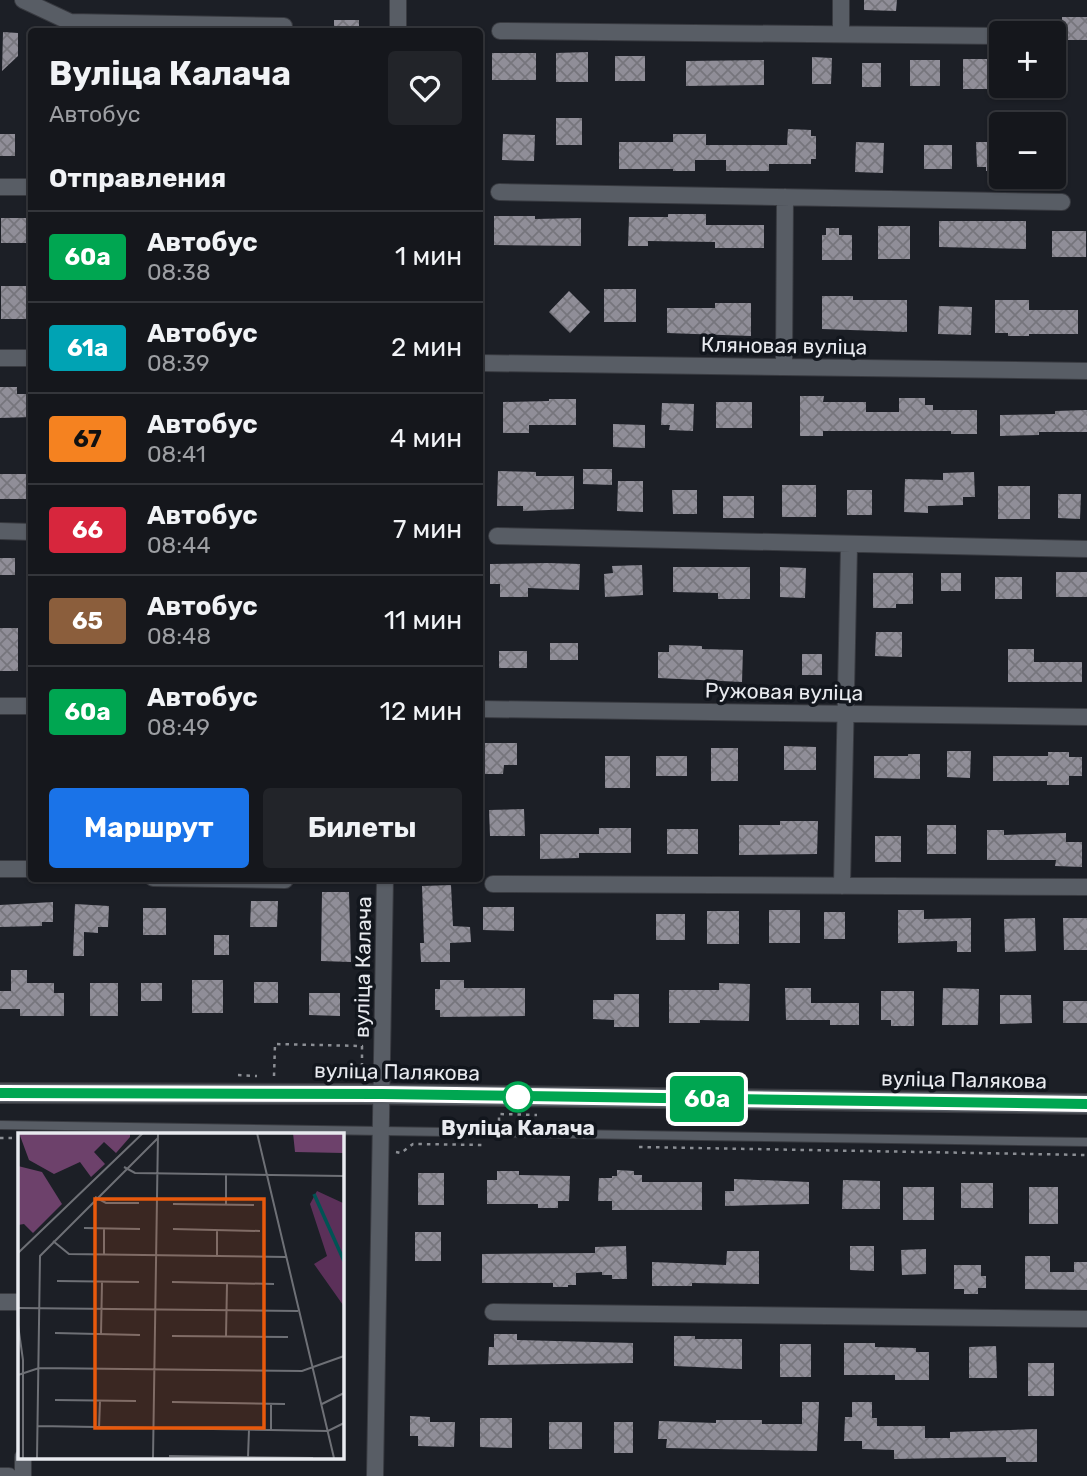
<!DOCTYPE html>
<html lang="ru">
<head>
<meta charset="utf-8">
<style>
  body { margin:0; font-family:Rubik,sans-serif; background:#222429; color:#f1f3f6; height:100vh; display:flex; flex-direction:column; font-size:26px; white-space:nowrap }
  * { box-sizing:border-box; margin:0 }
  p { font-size:23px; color:#9d9fa3 }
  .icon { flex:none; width:38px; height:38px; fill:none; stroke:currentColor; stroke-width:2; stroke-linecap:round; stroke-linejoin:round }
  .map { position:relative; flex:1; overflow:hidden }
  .panel { position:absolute; left:28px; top:28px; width:455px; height:854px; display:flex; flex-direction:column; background:#15171c; border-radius:7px; box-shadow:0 2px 5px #0004,0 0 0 2px #34363b }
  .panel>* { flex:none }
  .badge { padding:0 14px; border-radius:5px; font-size:24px; line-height:46px }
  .fabs { position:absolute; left:989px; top:21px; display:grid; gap:14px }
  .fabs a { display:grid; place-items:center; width:77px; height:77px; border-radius:7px; background:#15171c; box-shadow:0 2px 5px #0004,0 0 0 2px #34363b; font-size:35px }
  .map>.badge { position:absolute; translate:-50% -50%; box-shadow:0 0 0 4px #fff }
  h2 { padding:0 21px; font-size:26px; line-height:63px }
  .round { display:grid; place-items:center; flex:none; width:74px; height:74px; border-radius:7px; background:#222429 }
  .overview { display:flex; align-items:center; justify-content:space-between; height:119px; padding:0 21px }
  h1 { font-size:33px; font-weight:700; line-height:52px }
  .primary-button { display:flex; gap:14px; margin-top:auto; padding:14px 21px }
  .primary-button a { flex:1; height:80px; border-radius:7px; background:#1a73e8; color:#fff; font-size:28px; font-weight:700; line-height:80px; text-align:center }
  .primary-button a+a { background:#222429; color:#f1f3f6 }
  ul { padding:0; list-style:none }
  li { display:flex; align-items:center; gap:21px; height:91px; padding:0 21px; border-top:2px solid #34363b }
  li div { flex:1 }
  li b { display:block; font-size:26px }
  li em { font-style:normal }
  li .badge { min-width:77px; font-weight:700; text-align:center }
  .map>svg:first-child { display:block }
  .building { fill:url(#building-cross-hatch) }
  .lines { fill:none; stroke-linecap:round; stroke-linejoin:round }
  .service-casing { stroke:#383a40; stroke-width:10 }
  .minor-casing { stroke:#383a40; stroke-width:18 }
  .tertiary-casing { stroke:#383a40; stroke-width:22 }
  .path { stroke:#8b8e94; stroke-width:2.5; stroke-dasharray:3.5 5; stroke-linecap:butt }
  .service { stroke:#585d65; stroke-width:8 }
  .minor { stroke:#585d65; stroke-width:16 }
  .tertiary { stroke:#585d65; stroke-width:19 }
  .line-casing { stroke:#fff; stroke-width:16 }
  .line { stroke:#00a651; stroke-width:10 }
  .stop-dot { fill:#fff; stroke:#00a651; stroke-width:3.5 }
  .labels { text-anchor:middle; stroke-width:7; stroke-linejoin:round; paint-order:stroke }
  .street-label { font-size:21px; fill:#e8eaef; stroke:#12161d }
  .stop-label { font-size:21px; font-weight:bold; fill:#e8eaef; stroke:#12161d }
  .inset-river { fill:none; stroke:#005354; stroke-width:3.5 }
  .inset-road { fill:none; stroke:#6e7076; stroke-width:2 }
  .view { fill:#e8590c; fill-opacity:0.15; stroke:#e8590c; stroke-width:3.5 }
  .inset-edge { fill:none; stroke:#e8eaef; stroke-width:3.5 }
</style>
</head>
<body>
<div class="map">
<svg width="1087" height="1476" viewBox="0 0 1087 1476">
  <defs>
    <pattern id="building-cross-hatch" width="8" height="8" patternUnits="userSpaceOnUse" patternTransform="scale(1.75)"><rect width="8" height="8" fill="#908e98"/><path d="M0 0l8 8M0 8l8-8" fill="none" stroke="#76757c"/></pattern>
  </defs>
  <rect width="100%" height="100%" fill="#1c1f26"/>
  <!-- building -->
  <path class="building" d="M864,0h33l-1,11 -32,-1z
    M1062,17h25v23h-25z
    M334,20h25v12h-25z
    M3,32l15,1v23l-16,15z
    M588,52v30h-32v-29z
    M492,53h44v27h-44z
    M615,56h30v25h-30z
    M812,57l20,1 -1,26h-19z
    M963,59h38v30h-38z
    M764,60v25l-78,1v-25z
    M910,60h30v26h-30z
    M862,63h19v24h-19z
    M556,118h26v27h-26z
    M788,129l23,1v6h5v23h-5v5h-42v7h-43v-11h-31v11h-22v-2h-54v-27h54v-8h33v11h81z
    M0,134h15v22h-15z
    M503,134l32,1 -1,26 -32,-1z
    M856,142l28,1 -1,30 -28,-1z
    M976,142h25v29h-15v-4h-9z
    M924,145h28v24h-28z
    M668,214h38v11h58v23h-49v-6l-67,-1v5h-20l1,-29h39z
    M494,216h41v3l46,-1v28l-87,-1z
    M1,218h31v25h-31z
    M939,221h87v28l-87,-2z
    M878,226h32v33h-32z
    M826,228h13v7h13v25h-30v-25h4z
    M1052,231h34v26h-34z
    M1,286h31v33h-31z
    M604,289h32v33h-32z
    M569,291l21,21 -20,21 -21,-21z
    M822,296h31v4h54v32l-85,-3z
    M995,300h34v10h49v24h-49v2h-21v-3h-13z
    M715,303h36v33l-84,-3v-25h48z
    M939,306l33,1 -1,28 -33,-1z
    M0,387h17v7h15v23l-32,1z
    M800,396h24l-1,6h43v10h33v-14h26v7h8v5h44v24h-26v-3h-128v5h-23z
    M549,399h27v26h-47v8h-26v-31l46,-1z
    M716,402h36v26h-36z
    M662,403l32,1 -1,27 -24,-1 1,-5h-9z
    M1087,410v22h-48v3l-39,1v-21l55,-1v-3z
    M613,424l32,1v23l-32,-1z
    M583,469h29v16l-29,-1z
    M498,471l38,1v4h38v33l-51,2v-5h-26z
    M974,472l1,25h-12v8l-35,1v7l-24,-1 1,-33 38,1v-7z
    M0,474h32v25h-32z
    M618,481h25v31l-26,-1z
    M782,485h34v32h-34z
    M998,486h32v33h-32z
    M672,490h25v24h-24z
    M847,490h25v25h-25z
    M1058,494h23l-1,25 -22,-1z
    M723,496h31v22h-31z
    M0,558h15v17h-15z
    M548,563l32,1 -1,26 -51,-2v9h-28v-13h-10v-20z
    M642,565l1,30 -38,2 -1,-23 9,-1 -1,-7z
    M673,567h77v32h-32v-6l-45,-1z
    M780,567l26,1 -1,30 -25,-1z
    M1056,572h31v25h-31z
    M873,573h40v31h-17v4h-23z
    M941,573h20v18h-20z
    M995,577h27v22h-27z
    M0,628h18v43h-18z
    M876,632h26v25l-27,-1z
    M550,643h28v17h-28z
    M669,645l33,1v3l41,1 -1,32 -84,-4v-26h11z
    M1008,649h26v13h48v20h-74z
    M499,651h28v17h-28z
    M802,654h20v21h-20z
    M484,743h33v22h-13l-1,9h-19z
    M784,746l32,1v23h-32z
    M711,748h27v33h-27z
    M947,751h24l-1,27 -23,-1z
    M1048,752h21v5h13v19h-13v9h-22v-4h-54v-25h55z
    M908,754h12v25l-46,-1v-22h34z
    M605,756h25v32h-25z
    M656,756h31v20h-31z
    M524,809l1,27h-35l-1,-26z
    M780,821h38l-1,33 -78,1v-30h41z
    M927,825h29v29h-29z
    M599,828h32v25h-52v5l-39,1v-25h59z
    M667,829h31v25h-31z
    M987,830h17v5l62,-2v9h16v25l-27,-1 1,-6h-69z
    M875,836h26v26h-26z
    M451,885l2,41 17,1 1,15 -21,1v19h-29l-1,-19h4l-2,-57z
    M322,892h27l2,70 -30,-1z
    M251,901h27l-1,26h-27z
    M53,902v20h-11v4l-42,1v-22z
    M75,904l34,2 -1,21h-10v6l-14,-1v24h-11z
    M483,907h31v24l-31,-1z
    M143,908h23v27h-23z
    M769,910h31v33h-31z
    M898,910h26v9l47,-1v34h-14v-11l-59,2z
    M707,911h32v33h-32z
    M824,912h21v27h-21z
    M656,914h29v26h-29z
    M1035,918l1,33 -31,1 -1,-33z
    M1063,918h24v32h-23z
    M214,935h15v20h-15z
    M11,970h16v13h27v10h10v23h-44v-7h-20v-18h11z
    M192,980h31v33h-31z
    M440,980h24v8h61v28l-85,1v-7h-5v-21h5z
    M254,982h24v21h-24z
    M90,983h28v33h-28z
    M141,983h21v18h-21z
    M719,983l31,1 -1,37 -49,-1v3h-31v-33h50z
    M785,988h26v15h48v22h-29v-5h-44z
    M943,988l36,1 -1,36h-36z
    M881,991h33v35h-23v-6h-10z
    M309,993h31v23l-31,-1z
    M614,994h25v33h-25v-7l-21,-1v-19h21z
    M1000,995h31l1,28 -32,1z
    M1063,1001h24v22h-24z
    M617,1170l17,1v4h8v7h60v28h-90v-9h-14l1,-23h13v-2h5z
    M497,1171h22v4l51,1 -1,25h-11v7h-20v-4h-51v-24h10z
    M418,1173h26v32h-26z
    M734,1179l75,3v22l-84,2v-15h9z
    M843,1180l37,1v28h-38z
    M961,1183h32v25h-32z
    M903,1187h31v33h-31z
    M1029,1187h29v37h-29z
    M415,1232h26v29h-26z
    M626,1246l1,33h-15v-4h-10v-3l-26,1v12h-8v2h-15v-4h-71v-29l113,-1v-6z
    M850,1246h24v25l-24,-1z
    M926,1249v25l-24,1 -1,-25z
    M727,1251h32v33l-67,-1v3h-40v-24l74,3z
    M1025,1256h25v16h24v-10h13v28l-62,-1z
    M954,1265h27v11h5v12h-8v6h-14v-5h-10z
    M494,1334h23v6l116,3v20l-145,2 1,-18h5z
    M674,1336h21v3h47v30l-68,-3z
    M844,1343h31v4l41,1v4h13v28h-34v-5h-51z
    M780,1344h31v33h-31z
    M996,1346l1,32h-28v-31z
    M1028,1363h26v33h-26z
    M802,1402h17l-2,49 -151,-3 1,-9h-9l1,-18 57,2v-3h46v4h40z
    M852,1402h20v16h5v8h48v12h25v-6l87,-3v33h-31v-5l-112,2v-9l-32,-1v-8h-18l1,-24h7z
    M410,1416l20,1v5h25l-1,25 -36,-1v-10h-8z
    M480,1418h32v30l-32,-1z
    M549,1422h33v27h-33z
    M614,1422h19v31h-19z"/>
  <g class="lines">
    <!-- service casing -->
    <g class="service-casing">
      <path id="service" d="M0,1125l1087,17"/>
    </g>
    <!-- minor casing -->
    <g class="minor-casing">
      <path id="minor" d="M23,0l47,22 214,4
        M500,31l501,5
        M398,32v-32
        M841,34v-34
        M0,187h32
        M499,192l563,10
        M0,358h32
        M480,363l607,8
        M784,367l1,-170
        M0,531l32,1
        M497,536l590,13
        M0,706h32
        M480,709l607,8
        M0,869h32
        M153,878l132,2
        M493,884l594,3
        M842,886l7,-340
        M0,1302h19
        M493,1312l594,7
        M0,1476h9
        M23,1476v-19
        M375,1476l10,-598"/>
    </g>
    <!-- tertiary casing -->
    <g class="tertiary-casing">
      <path id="tertiary" d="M0,1093l361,1 726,10"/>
    </g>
    <!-- path -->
    <path class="path" d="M238,1075l19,1
      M274,1076l1,-32 87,2v33
      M499,1121v-7l38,1
      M0,1138h19
      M639,1147l448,8
      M396,1152l5,1 12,-9 72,1"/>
    <!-- service -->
    <use href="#service" class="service"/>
    <!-- minor -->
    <use href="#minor" class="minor"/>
    <!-- tertiary -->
    <use href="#tertiary" class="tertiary"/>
  </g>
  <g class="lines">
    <!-- line casing -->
    <g class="line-casing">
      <path id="line" d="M0,1093l382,1 705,10"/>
    </g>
    <!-- line -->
    <use href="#line" class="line"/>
  </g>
  <!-- markers -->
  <circle class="stop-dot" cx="518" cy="1097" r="14"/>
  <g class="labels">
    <!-- street labels -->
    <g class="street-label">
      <text transform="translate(784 346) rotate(1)" y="7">Кляновая вуліца</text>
      <text transform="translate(784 692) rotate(1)" y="7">Ружовая вуліца</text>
      <text transform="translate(363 967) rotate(-89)" y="7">вуліца Калача</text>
      <text transform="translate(397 1072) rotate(1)" y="7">вуліца Палякова</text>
      <text transform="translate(964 1080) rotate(1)" y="7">вуліца Палякова</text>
    </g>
    <!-- stop labels -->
    <g class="stop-label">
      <text x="518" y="1135">Вуліца Калача</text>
    </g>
  </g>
  <!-- overview -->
  <g transform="translate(18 1133)">
    <rect width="326" height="326" fill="#1c1f26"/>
    <path d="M1,0h111v4l-14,16 -12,-11 -10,10 11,12 -14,13 -11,-15 -26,12 -25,-14zM275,0h50v20l-48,-1zM0,33l24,6 20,32 -29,29 -9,-9 -6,1z" fill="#6d416b"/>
    <path d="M299,58l26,12v102l-29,-41 13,-8 -17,-52z" fill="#5b3059"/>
    <path class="inset-river" d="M296,61l30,67"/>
    <path class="inset-road" d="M239,0l77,325M106,34l11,6 209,3M77,64l11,6h33M155,71l81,1M208,72v-31M66,95l56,1M86,95v27M155,96l87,2M35,108l16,13 217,3M0,120l125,-120M199,123v-26M39,148l82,1M154,149l102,2M0,175l280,3M0,192l5,35v98M37,200l85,2M83,201l1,-52M154,203l116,1M208,203l1,-52M0,242l21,-7 263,3 42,-15M37,267l81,1M154,269l113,2M304,271l22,-11M20,293l290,5 16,-8M81,295l1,-27M253,297v-27M151,323l144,2M230,324l1,-27M19,325l3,-202 118,-118M135,325l5,-325"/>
    <path class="view" d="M77,66h169v229h-169z"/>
    <rect width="326" height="326" class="inset-edge"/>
  </g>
</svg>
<div class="fabs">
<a>+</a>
<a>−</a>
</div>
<b class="badge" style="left:707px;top:1099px;background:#00a651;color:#fff">60а</b>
<section class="panel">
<div class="overview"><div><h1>Вуліца Калача</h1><p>Автобус</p></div><a class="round"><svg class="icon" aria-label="heart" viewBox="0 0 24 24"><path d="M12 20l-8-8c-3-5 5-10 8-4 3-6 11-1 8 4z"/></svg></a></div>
<h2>Отправления</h2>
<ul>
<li><span class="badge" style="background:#00a651;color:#fff">60а</span><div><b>Автобус</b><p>08:38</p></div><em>1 мин</em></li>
<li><span class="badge" style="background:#00a3b4;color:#fff">61а</span><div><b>Автобус</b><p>08:39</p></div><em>2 мин</em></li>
<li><span class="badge" style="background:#f58220;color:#111">67</span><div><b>Автобус</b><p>08:41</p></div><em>4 мин</em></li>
<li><span class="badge" style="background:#d7263d;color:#fff">66</span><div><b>Автобус</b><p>08:44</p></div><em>7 мин</em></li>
<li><span class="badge" style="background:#8b5e3c;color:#fff">65</span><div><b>Автобус</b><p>08:48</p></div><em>11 мин</em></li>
<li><span class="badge" style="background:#00a651;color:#fff">60а</span><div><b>Автобус</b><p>08:49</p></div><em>12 мин</em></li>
</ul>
<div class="primary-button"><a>Маршрут</a><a>Билеты</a></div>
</section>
</div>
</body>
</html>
